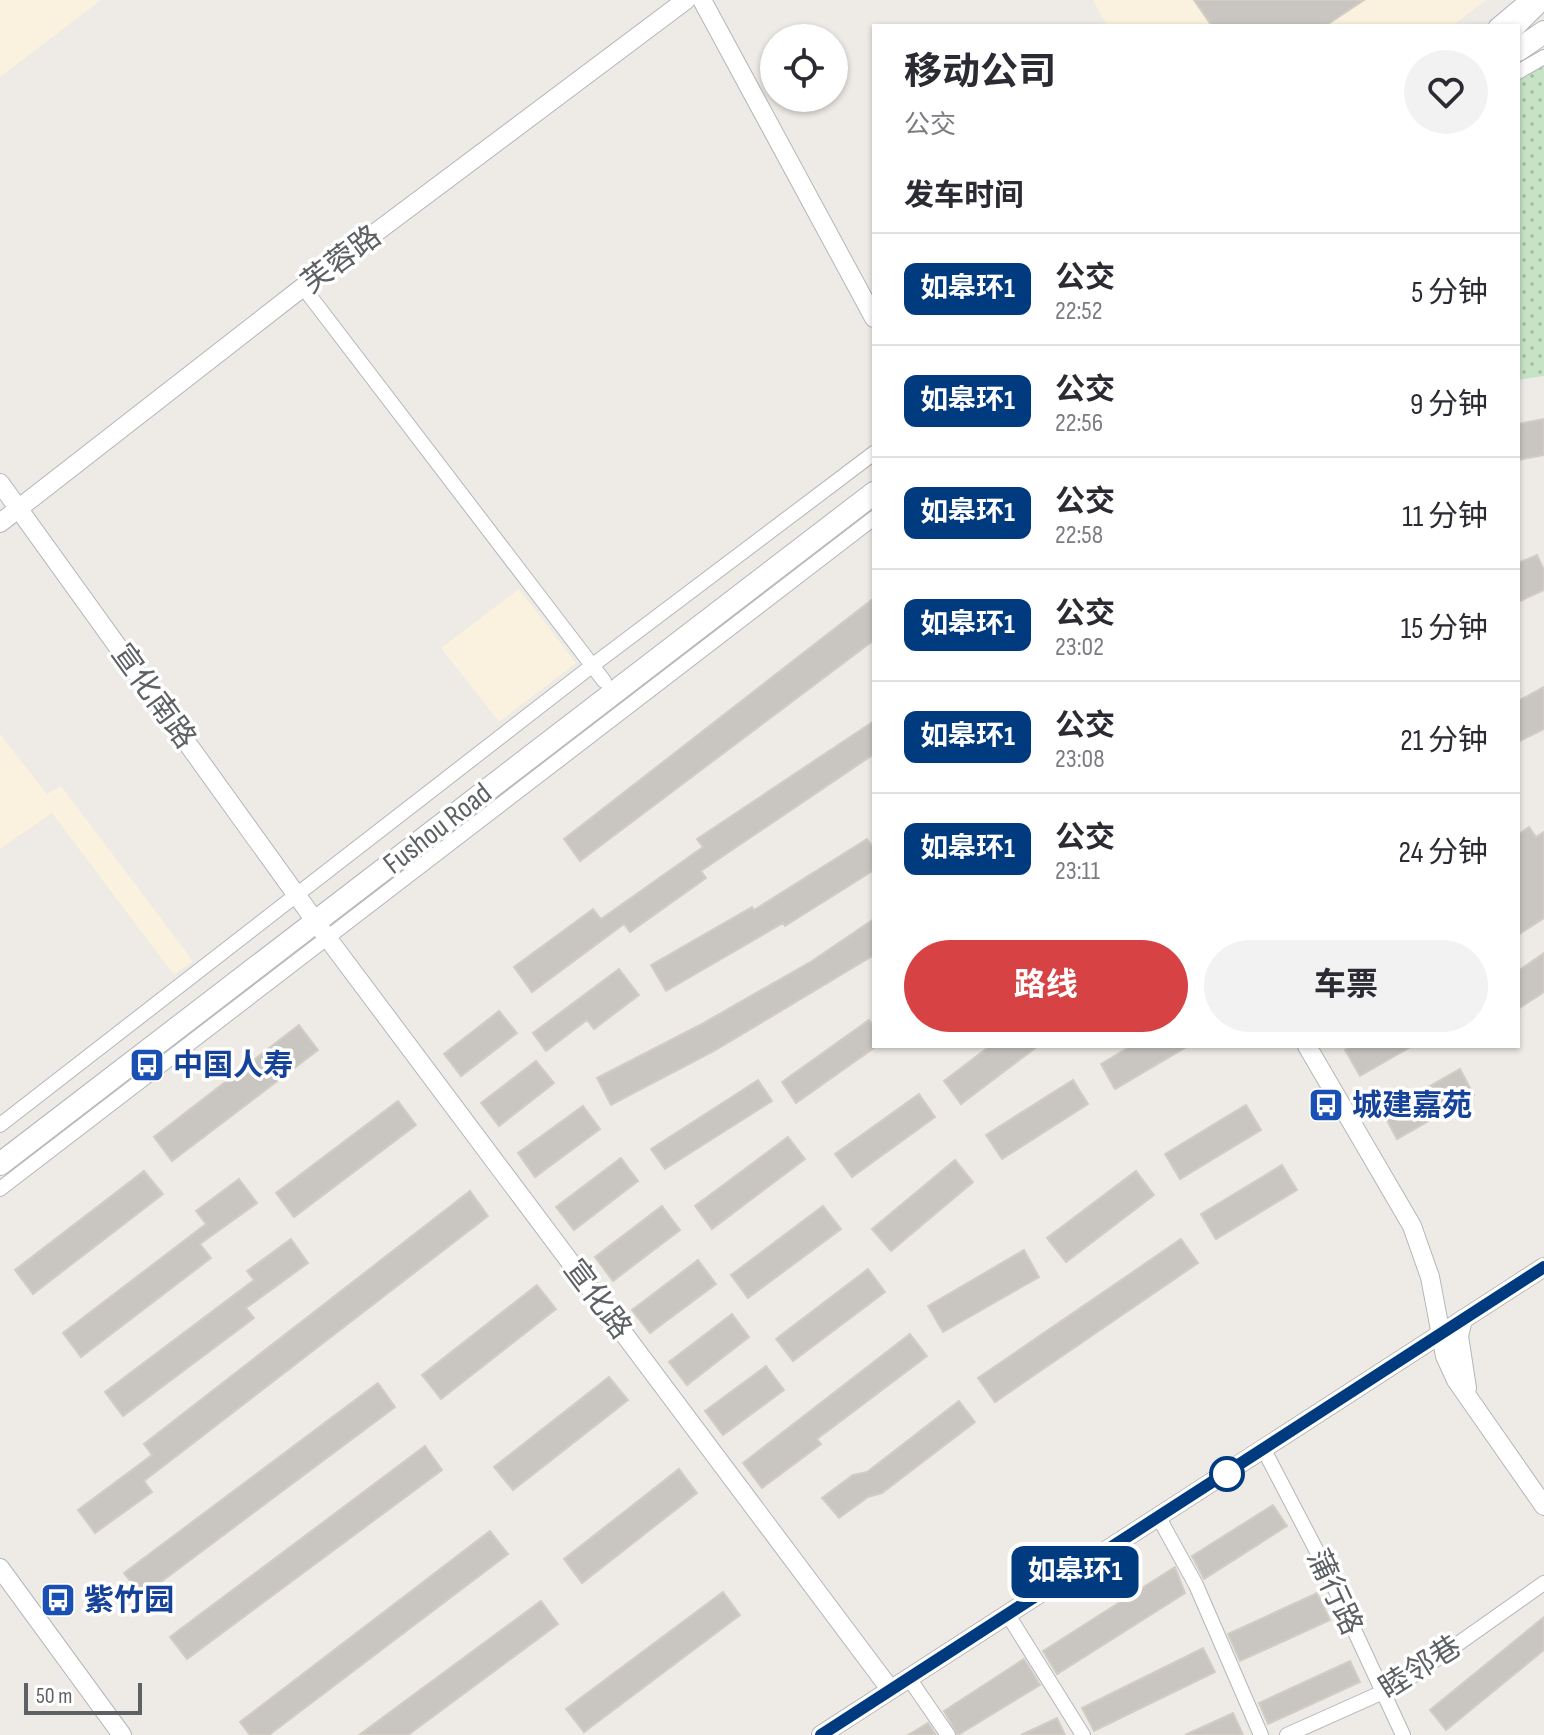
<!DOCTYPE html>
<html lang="zh">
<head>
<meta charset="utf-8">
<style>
  body { margin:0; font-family:"Sofia Sans Condensed","Noto Sans SC",sans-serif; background:#f2f2f3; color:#2b2b33; height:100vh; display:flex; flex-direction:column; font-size:30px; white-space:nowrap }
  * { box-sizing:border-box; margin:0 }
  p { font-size:26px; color:#7c7c81 }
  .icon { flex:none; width:44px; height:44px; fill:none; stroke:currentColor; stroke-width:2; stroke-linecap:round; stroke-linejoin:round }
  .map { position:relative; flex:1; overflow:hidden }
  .details { position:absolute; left:872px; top:24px; width:648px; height:1024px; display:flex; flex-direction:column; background:#fff; border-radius:0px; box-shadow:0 2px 6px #0004 }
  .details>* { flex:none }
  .badge { padding:0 16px; border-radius:12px; font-size:28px; line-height:52px }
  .buttons { position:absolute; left:760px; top:24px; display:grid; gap:16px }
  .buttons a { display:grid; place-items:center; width:88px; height:88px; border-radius:50%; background:#fff; box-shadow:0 2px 6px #0004; font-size:40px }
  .scale { position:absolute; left:24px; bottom:20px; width:118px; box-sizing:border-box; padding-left:8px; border:4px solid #5d6164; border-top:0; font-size:22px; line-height:28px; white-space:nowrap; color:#5d6164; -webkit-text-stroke:6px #fff; paint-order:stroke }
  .map>.badge { position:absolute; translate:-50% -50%; box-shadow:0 0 0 4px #fff }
  h2 { padding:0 32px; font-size:30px; line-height:72px }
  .round { display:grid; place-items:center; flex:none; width:84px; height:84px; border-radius:42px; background:#f2f2f3 }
  .head { display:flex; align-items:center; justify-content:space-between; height:136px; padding:0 32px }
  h1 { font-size:38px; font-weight:700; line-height:60px }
  .button { display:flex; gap:16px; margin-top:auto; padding:16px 32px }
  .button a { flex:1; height:92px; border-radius:48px; background:#d74344; color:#fff; font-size:32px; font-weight:700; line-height:92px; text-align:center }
  .button a+a { background:#f2f2f3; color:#2b2b33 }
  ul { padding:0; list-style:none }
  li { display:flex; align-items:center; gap:24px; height:112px; padding:0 32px; border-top:2px solid #e1e1e2 }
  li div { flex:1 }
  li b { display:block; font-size:30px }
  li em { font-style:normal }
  li .badge { min-width:88px; font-weight:700; text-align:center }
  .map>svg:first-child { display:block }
  .commercial { fill:#faf1de }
  .park { fill:url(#park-dots) }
  .building { fill:#c9c6c2; stroke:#d2cdc4; stroke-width:2 }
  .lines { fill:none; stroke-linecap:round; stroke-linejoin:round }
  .minor-casing { stroke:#b3b6b9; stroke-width:16 }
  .tertiary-casing { stroke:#b3b6b9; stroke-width:20 }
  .secondary-casing { stroke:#b2b5b9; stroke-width:24 }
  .minor { stroke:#fff; stroke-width:14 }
  .tertiary { stroke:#fff; stroke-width:18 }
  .secondary { stroke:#fff; stroke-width:22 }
  .line-casing { stroke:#fff; stroke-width:18 }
  .line { stroke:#003b80; stroke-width:12 }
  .stop-dot { fill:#fff; stroke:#003b80; stroke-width:4 }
  .labels { text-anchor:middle; stroke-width:7; stroke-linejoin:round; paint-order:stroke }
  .street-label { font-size:30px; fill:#5d6164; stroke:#fff }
  .transit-label { font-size:30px; font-weight:bold; fill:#164399; stroke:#fff; text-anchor:start }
</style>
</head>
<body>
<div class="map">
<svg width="1544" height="1735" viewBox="0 0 1544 1735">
  <defs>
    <pattern id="park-dots" width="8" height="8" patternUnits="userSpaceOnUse" patternTransform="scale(2)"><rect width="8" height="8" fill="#c7e3c5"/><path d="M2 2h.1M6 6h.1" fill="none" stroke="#a5bba4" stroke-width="1.8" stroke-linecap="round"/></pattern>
  </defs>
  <rect width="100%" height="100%" fill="#eeebe6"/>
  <!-- commercial -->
  <path class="commercial" d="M0,0h101l-101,77z
    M1093,0h393l-34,26h-345z
    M519,589l57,74 -77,59 -58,-74z
    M0,734l47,60 14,-8 132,175 -19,14 -122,-162 -52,36z"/>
  <!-- park -->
  <path class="park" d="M1544,60v316l-26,4v-303z"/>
  <!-- building -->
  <path class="building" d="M1194,0h170l-39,26h-113z
    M1544,419v36l-26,5v-36z
    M1537,555l7,15v20l-26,12v-39z
    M874,598v42l-294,221 -16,-22z
    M1544,687v42l-26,13v-41z
    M874,721v33l-173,117 5,7 -76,54 -6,-8 -92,68 -18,-25 79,-58 8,10 102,-72 -6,-8z
    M1529,827l7,10 8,-5v86l-26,17v-100z
    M867,839l7,10v21l-89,56 -2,-3 -117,68 -15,-26 101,-58 2,3z
    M874,919v36l-160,96 -103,54 -14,-27 103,-53 112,-64z
    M1544,953v39l-26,17v-38z
    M619,969l20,26 -45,34 -7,-9 -41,31 -13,-18z
    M499,1011l18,22 -56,43 -17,-22z
    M869,1020l5,8v20l-78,55 -14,-21z
    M299,1025l19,25 -146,111 -18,-24z
    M990,1046h48l-77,58 -17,-23z
    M1131,1046h57l-73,43 -14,-25z
    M1353,1046h59l-52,30 -15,-26z
    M536,1061l18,22 -55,43 -18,-23z
    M1460,1069l14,26 -77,44 -14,-26z
    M758,1080l14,21 -107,68 -14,-20z
    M1073,1080l15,24 -86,55 -16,-24z
    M919,1094l16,23 -83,60 -17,-23z
    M398,1101l18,24 -122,92 -18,-24z
    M1246,1105l15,25 -81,49 -15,-25z
    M583,1106l17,23 -65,48 -17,-24z
    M788,1137l17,22 -93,70 -17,-23z
    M621,1158l17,23 -64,49 -18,-23z
    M955,1160l18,22 -82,69 -19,-22z
    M1282,1165l15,25 -81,49 -15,-25z
    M144,1171l19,23 -130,100 -18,-24z
    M1136,1171l18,24 -88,67 -19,-24z
    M239,1179l18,24 -57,41 11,14 -130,99 -18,-24 143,-109 -10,-13z
    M470,1191l18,25 -344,265 8,11 -57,41 -17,-23 74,-55 -8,-11z
    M662,1206l18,24 -67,51 -18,-24z
    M823,1206l18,23 -93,69 -17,-23z
    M291,1239l17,24 -62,45 8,10 -131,98 -18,-24 149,-112 -7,-9z
    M1181,1239l17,24 -203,139 -17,-24z
    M1024,1250l15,27 -96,55 -15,-26z
    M698,1260l18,24 -66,49 -18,-23z
    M868,1269l17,23 -92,69 -17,-22z
    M537,1285l19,24 -115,90 -19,-24z
    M732,1314l17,23 -62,48 -18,-23z
    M910,1334l17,22 -110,83 4,5 -59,44 -19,-25z
    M766,1366l18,24 -61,45 -18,-24z
    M609,1377l19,23 -115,90 -19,-23z
    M378,1383l17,24 -253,189 -18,-23z
    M959,1401l16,21 -93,71 -14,4 -29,21 -17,-20 31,-23 14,-3z
    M425,1446l17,24 -255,189 -17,-22z
    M679,1469l18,24 -115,90 -18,-24z
    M1273,1505l14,21 -83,53 -12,-23z
    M490,1531l18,23 -239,181h-19l-10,-13z
    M1175,1567l10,26 -128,81 -14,-23z
    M723,1592l17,23 -156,117 -18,-23z
    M1317,1593l13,27 -90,41 -12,-27z
    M541,1601l17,23 -150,111h-49z
    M1544,1617v33l-98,80 -16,-20z
    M1203,1648l12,24 -121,59 -12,-23z
    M1024,1659l16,26 -82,50 -14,-24z
    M1350,1661l10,21 -92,42 -9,-21z
    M1233,1713l10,22h-58z
    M1057,1718l8,17h-44z
    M928,1723l8,12h-28z"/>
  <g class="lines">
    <!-- minor casing -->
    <g class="minor-casing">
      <path id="minor" d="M1496,26l31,-26
        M1518,72l26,-15
        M303,287l301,394
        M0,1125l593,-460 281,-212
        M0,1189l874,-671
        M1264,1450l58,111 81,174
        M1159,1518l37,67 65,150
        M1008,1615l75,120
        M908,1677l40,58
        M1287,1735l114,-51 143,-101"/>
    </g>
    <!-- tertiary casing -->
    <g class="tertiary-casing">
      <path id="tertiary" d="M702,0l172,318
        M0,483l326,453 564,753
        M0,523l303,-236 383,-287
        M1307,1046l105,180 18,51 15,79 11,24 88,126
        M1463,1319l-4,17 8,52
        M0,1568l122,167
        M821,1735l723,-468"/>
    </g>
    <!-- secondary casing -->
    <g class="secondary-casing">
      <path id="secondary" d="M1514,26l26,-26
        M1518,50l26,-18
        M0,1164l874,-671"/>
    </g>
    <!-- minor -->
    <use href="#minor" class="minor"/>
    <!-- tertiary -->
    <use href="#tertiary" class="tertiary"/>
    <!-- secondary -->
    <use href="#secondary" class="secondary"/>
  </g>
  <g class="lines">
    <!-- line casing -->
    <g class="line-casing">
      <path id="line" d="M821,1735l723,-468"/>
    </g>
    <!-- line -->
    <use href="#line" class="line"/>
  </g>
  <!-- icons -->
  <defs>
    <g id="bus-square" transform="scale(1.8)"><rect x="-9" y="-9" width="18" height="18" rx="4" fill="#1a4fb4" stroke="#fff"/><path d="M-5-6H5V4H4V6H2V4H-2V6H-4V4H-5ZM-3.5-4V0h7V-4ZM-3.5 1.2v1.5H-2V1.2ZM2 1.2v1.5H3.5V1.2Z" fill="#fff"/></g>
  </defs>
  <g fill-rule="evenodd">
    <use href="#bus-square" x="147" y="1065"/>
    <use href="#bus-square" x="1326" y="1105"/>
    <use href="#bus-square" x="58" y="1600"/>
  </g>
  <!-- markers -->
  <circle class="stop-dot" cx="1227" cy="1474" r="16"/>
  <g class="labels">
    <!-- street labels -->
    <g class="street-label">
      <text transform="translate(341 259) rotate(-37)" y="10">芙蓉路</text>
      <text transform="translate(154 696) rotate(54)" y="10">宣化南路</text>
      <text transform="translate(437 828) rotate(-38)" y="10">Fushou Road</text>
      <text transform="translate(598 1299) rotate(53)" y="10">宣化路</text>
      <text transform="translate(1335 1592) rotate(65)" y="10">蒲行路</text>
      <text transform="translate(1420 1667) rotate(-32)" y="10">睦邻巷</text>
    </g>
    <!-- transit labels -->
    <g class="transit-label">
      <text x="173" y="1075">中国人寿</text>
      <text x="1352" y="1115">城建嘉苑</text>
      <text x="84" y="1610">紫竹园</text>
    </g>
  </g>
</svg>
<div class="buttons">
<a><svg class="icon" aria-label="locate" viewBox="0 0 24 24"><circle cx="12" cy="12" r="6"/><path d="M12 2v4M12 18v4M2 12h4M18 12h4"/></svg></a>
</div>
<div class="scale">50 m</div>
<b class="badge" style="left:1075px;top:1572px;background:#003b80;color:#fff">如皋环1</b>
<section class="details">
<div class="head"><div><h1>移动公司</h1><p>公交</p></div><a class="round"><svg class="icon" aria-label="heart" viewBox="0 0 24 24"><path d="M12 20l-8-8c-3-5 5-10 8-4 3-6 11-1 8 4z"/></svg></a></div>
<h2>发车时间</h2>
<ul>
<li><span class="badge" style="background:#003b80;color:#fff">如皋环1</span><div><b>公交</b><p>22:52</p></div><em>5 分钟</em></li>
<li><span class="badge" style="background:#003b80;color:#fff">如皋环1</span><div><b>公交</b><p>22:56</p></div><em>9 分钟</em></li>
<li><span class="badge" style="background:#003b80;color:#fff">如皋环1</span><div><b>公交</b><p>22:58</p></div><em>11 分钟</em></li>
<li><span class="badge" style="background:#003b80;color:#fff">如皋环1</span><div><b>公交</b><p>23:02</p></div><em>15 分钟</em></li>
<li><span class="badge" style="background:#003b80;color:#fff">如皋环1</span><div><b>公交</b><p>23:08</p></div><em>21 分钟</em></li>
<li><span class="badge" style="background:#003b80;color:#fff">如皋环1</span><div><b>公交</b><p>23:11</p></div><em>24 分钟</em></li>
</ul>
<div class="button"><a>路线</a><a>车票</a></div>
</section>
</div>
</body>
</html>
